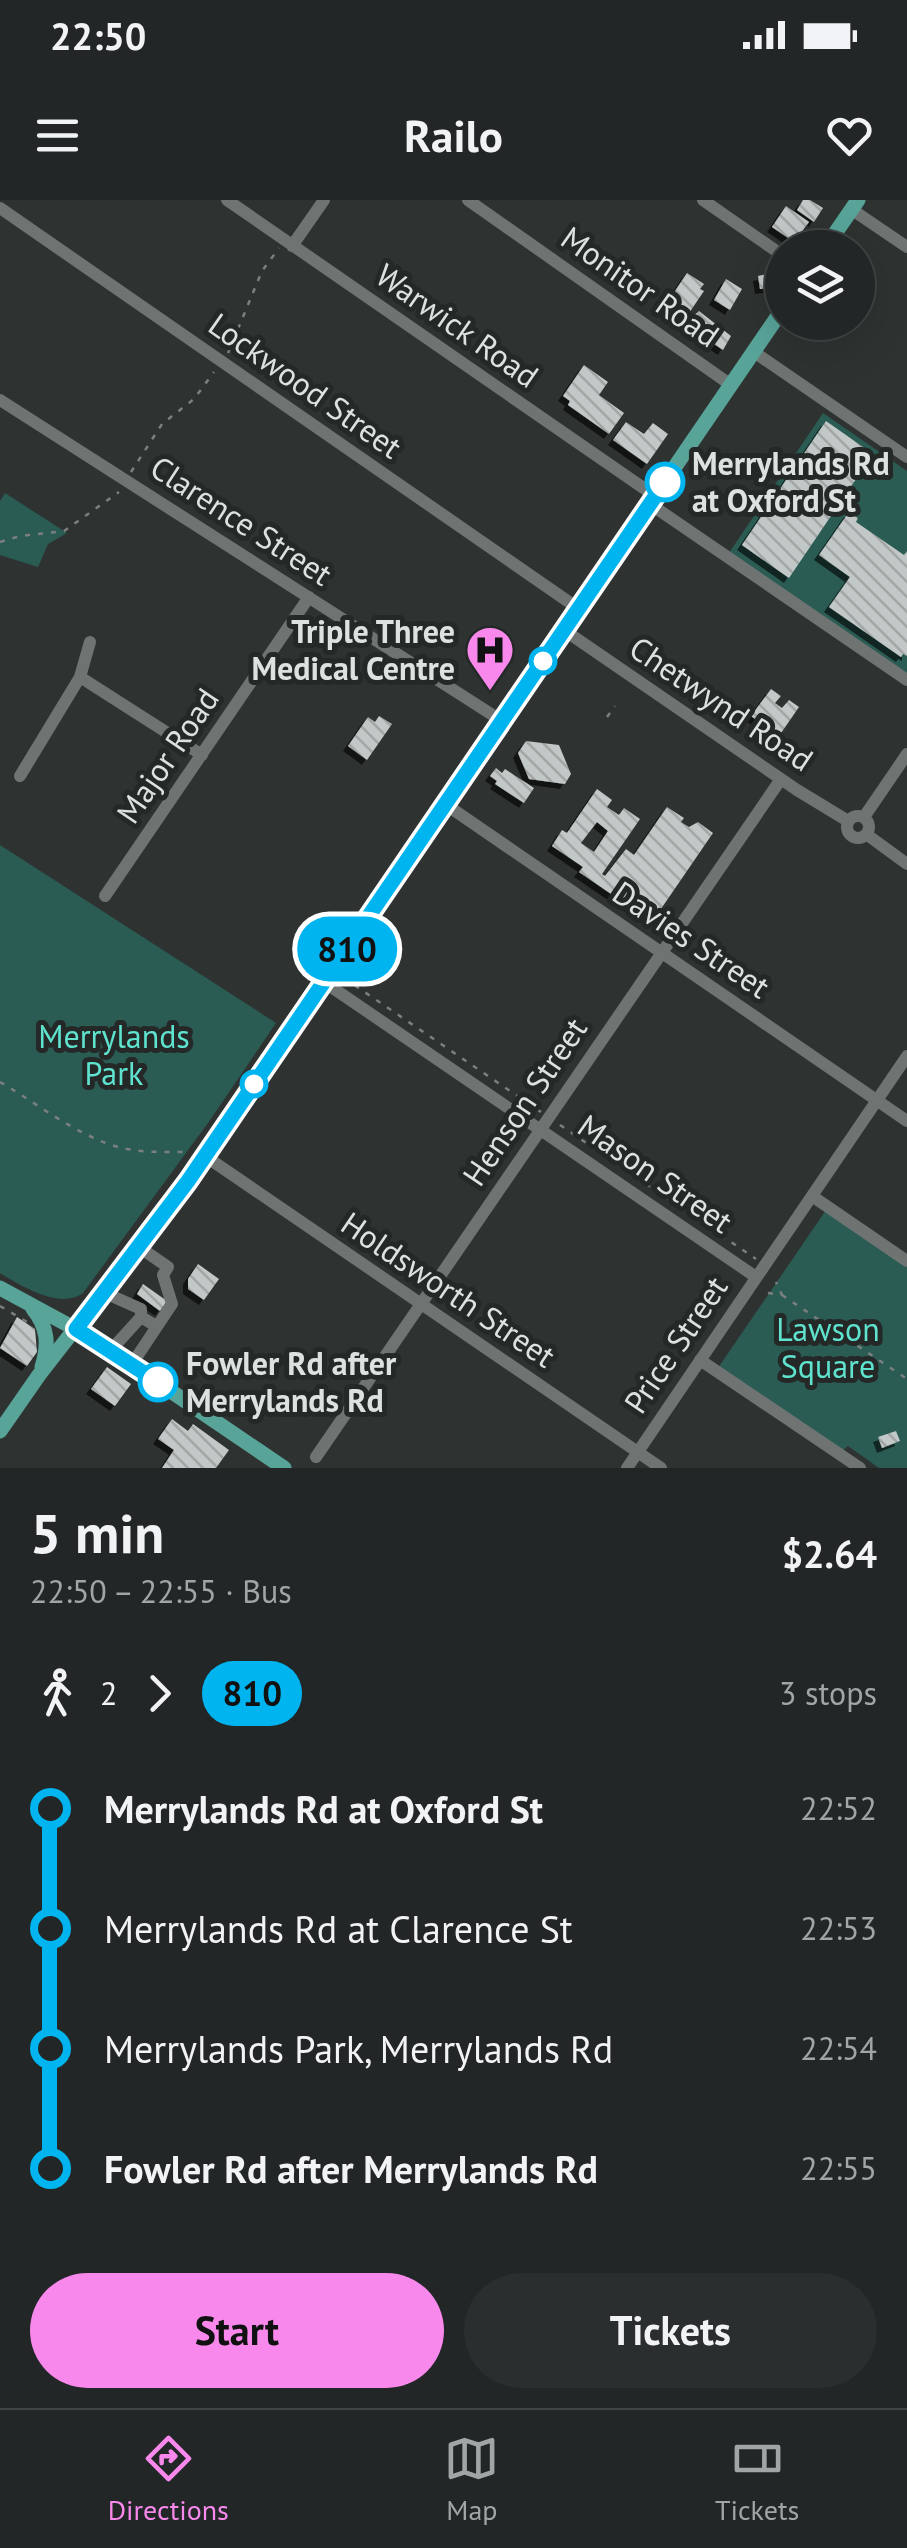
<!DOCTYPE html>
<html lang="en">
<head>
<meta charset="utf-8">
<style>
  body { margin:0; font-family:"PT Sans",sans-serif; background:#2a2e2e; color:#f1f3f6; height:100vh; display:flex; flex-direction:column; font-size:38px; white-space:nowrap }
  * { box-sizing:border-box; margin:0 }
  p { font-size:32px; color:#a2a5a7 }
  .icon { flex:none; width:55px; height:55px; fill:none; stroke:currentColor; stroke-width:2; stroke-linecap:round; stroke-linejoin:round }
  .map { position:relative; height:1268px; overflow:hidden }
  .side { display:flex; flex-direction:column; background:#222626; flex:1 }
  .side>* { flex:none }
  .badge { padding:0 20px; border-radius:32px; font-size:35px; line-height:65px }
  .fabs { position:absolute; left:765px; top:30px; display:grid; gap:20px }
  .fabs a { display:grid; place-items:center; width:110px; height:110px; border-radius:50%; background:#222626; box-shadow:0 10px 40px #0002,0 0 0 2px #3f4343; font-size:50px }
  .map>.badge { position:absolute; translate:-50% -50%; box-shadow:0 0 0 5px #fff }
  .legs { display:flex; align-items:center; gap:15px; height:110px; padding:0 30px; font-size:32px }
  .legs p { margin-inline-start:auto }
  .summary { display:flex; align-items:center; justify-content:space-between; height:170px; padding:0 30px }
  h1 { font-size:55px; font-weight:800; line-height:75px }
  .action { display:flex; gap:20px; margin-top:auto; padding:20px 30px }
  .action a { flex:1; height:115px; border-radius:60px; background:#f888eb; color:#111; font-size:40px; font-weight:800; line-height:115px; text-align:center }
  .action a+a { background:#2a2e2e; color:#f1f3f6 }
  ul { padding:0 30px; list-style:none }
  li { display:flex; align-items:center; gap:35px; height:120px; font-size:38px }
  li i { display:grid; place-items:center; width:15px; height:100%; margin:0 12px; background:currentColor }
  li i::after { content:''; width:25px; height:25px; margin:-12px; border:8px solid; border-radius:50%; background:#222626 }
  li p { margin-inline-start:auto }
  li:first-child i { background:linear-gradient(#0000 50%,currentColor 0) }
  li:last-child i { background:linear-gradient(currentColor 50%,#0000 0) }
  .status { display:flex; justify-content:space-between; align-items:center; height:70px; padding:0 50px; background:#222626; direction:ltr }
  .status svg { height:28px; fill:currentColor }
  header { display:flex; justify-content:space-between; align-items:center; height:130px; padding:0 30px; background:#222626; font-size:45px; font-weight:800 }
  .tab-bar { display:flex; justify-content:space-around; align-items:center; height:140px; border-top:2px solid #3f4343; background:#222626; font-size:28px; color:#a2a5a7 }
  .tab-bar a { display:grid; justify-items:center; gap:5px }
  .tab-bar .on { color:#f888eb }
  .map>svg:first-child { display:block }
  .park { fill:#2a5c54 }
  .building { fill:url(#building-back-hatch); fill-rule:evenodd; filter:url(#shadow) }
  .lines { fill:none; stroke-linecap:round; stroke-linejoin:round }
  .path { stroke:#7b807f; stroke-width:2.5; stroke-dasharray:5 8; stroke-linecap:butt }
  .minor { stroke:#6f7473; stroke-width:12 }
  .major { stroke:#58a499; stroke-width:15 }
  .line-1-casing { stroke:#fff; stroke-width:22 }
  .line-1 { stroke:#00b5ef; stroke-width:15 }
  .stop-1-dot { fill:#fff; stroke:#00b5ef; stroke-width:5 }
  .labels { text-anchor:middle; stroke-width:10; stroke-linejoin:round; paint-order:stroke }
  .street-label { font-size:32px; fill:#dde1e0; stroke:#242928 }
  .stop-label { font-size:32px; font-weight:bold; fill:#dde1e0; stroke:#242928; text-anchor:start }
  .poi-label { font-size:32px; font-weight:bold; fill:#dde1e0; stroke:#242928; text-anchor:end }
  .park-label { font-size:32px; fill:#5fe3cf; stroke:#242928 }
</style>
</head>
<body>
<div class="status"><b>22:50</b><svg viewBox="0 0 49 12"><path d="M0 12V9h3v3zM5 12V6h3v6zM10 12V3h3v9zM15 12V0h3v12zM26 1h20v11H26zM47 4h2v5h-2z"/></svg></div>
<header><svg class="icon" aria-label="menu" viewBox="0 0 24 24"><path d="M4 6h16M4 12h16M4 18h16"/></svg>Railo<svg class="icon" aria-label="heart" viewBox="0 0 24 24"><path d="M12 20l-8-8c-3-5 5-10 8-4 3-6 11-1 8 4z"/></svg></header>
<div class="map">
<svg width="907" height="1268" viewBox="0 0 907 1268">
  <defs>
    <pattern id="building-back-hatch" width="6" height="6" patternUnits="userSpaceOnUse" patternTransform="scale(2.5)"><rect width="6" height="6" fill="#c2c8c7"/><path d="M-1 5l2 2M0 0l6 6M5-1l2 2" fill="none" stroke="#a2a7a6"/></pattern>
    <filter id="shadow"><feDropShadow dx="-5" dy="5" stdDeviation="0" flood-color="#0009"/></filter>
  </defs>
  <rect width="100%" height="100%" fill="#2e3332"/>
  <!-- park -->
  <path class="park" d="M823,213l84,58v202l-180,-117z
    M5,293l62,40 -19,11 -10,23 -38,-12v-54z
    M0,645l276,178 -68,100 -125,170c-23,17 -62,-7 -83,-20z
    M826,1010l81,56v202h-28l-31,-22 -6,5 -124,-83z"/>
  <!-- building -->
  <path class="building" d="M803,0h7l13,8 -9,14 -17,-12z
    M786,6l23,16 -15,20 -22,-15z
    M687,73l17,11 -4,5 4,2 -19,28 -20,-13z
    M767,74l2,14 -9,1 -2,-13z
    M726,79l16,10 -12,21 -16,-10z
    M699,111l32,25 -8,14 -35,-23 3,-9z
    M584,165l24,17 -9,13 25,18 -15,21 -41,-29 2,-4 -7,-5z
    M826,221l47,33 -84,124 -47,-33z
    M626,222l18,12 9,-11 15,11 -21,30 -34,-24z
    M849,312l9,6 -2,4 48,33 3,-4v105l-4,-2 -2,3 -72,-50 21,-30 -31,-22z
    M771,489l10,7 -6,7 7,5 7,-8 10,7 -20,29 -11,-8 4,-6 -5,-4 -5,6 -11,-8z
    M379,516l13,8 -25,36 -19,-14 20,-29 7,5z
    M526,541l33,4 12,29 -6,10 -36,-5 -11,-26z
    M496,568l6,5 3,-4 29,19 -10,15 -29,-19 2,-3 -7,-5z
    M597,589l15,11 -5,7 12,8 5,-7 16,11 -38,55 3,2 21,-27 8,6 33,-48 17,11 -3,4 8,5 9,-5 15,11 -61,89 -73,-50 4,-5 -31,-21 10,-16 5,3zM597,622l11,9 -14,21 -13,-9z
    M198,1064l21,15 -15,21 -16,-11v-10z
    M143,1084l24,17 -7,10 -23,-17z
    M17,1117l18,12 2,23 -10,14 -27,-18z
    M107,1167l24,17 -16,22 -24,-17z
    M172,1219l16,12 5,-7 36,26 -13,18h-54l12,-18 -16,-11z
    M896,1231l4,10 -18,7 -4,-11z"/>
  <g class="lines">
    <!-- path -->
    <path class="path" d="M228,153l34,-82 17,-23
      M131,272l31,-48 32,-25 20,-27
      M0,342l20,-6 44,-5 55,-39
      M607,517l8,-11
      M344,778l197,134
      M0,882c38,22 76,53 118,65 23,6 48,5 72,5
      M560,925l196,134
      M768,1093l14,2 -6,-13
      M782,1095l125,84
      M0,1106l27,16"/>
    <!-- minor -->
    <path class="minor" d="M227,0l428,296
      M468,0l263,185
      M703,0l79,55
      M0,8l579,401
      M851,9l56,38
      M292,46l32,-46
      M754,152l153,105
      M0,200l502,321
      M650,304l257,176
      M564,430l233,160 51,31
      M80,477l122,78
      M20,576l60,-99 10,-35
      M445,604l462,317
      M847 627a11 11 0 1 1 22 0a11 11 0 1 1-22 0Z
      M864,617l43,-63
      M866,634l41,30
      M105,696l204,-299
      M324,782l432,295
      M205,956l456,312
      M812,996l95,65
      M105,1093l36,16v8l15,9
      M111,1150l30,-33
      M700,1160l160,108
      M132,1164l40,-60 -9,-29 5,-8 -29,-20
      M316,1257l465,-678
      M627,1268l280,-412"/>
    <!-- major -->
    <path class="major" d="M825,48l33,-48
      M0,1088l94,51 190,129
      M33,1109c15,18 16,36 9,58
      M0,1231l39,-56 132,-170 611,-895"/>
  </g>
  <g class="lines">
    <!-- line-1 casing -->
    <g class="line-1-casing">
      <path id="line-1" d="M158,1182l-82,-53 112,-148 477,-699"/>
    </g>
    <!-- line-1 -->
    <use href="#line-1" class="line-1"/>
  </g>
  <!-- icons -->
  <defs>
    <g id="hospital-pin" transform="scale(2.5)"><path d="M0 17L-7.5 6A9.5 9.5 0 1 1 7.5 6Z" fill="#f888eb" stroke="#242928"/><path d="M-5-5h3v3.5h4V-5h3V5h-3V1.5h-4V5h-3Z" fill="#111"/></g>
  </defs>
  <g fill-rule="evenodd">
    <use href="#hospital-pin" x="490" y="450"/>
  </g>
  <!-- markers -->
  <g class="stop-1-dot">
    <circle cx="665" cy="282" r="18"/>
    <circle cx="543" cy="461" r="12"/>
    <circle cx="254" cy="884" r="12"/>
    <circle cx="158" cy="1182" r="18"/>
  </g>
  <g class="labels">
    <!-- street labels -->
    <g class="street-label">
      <text transform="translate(640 87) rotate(35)" y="11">Monitor Road</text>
      <text transform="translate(457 126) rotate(35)" y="11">Warwick Road</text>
      <text transform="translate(305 186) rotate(35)" y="11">Lockwood Street</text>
      <text transform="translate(241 321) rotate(33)" y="11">Clarence Street</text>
      <text transform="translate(721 504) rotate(34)" y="11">Chetwynd Road</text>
      <text transform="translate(168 556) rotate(-56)" y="11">Major Road</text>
      <text transform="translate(691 740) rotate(34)" y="11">Davies Street</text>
      <text transform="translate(525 902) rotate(-56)" y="11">Henson Street</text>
      <text transform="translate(655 974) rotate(35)" y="11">Mason Street</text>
      <text transform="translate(448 1090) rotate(34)" y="11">Holdsworth Street</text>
      <text transform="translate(676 1145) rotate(-56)" y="11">Price Street</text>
    </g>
    <!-- stop labels -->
    <g class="stop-label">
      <text x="692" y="275">Merrylands Rd<tspan x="692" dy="37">at Oxford St</tspan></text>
      <text x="186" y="1175">Fowler Rd after<tspan x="186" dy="37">Merrylands Rd</tspan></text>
    </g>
    <!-- poi labels -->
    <g class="poi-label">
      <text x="455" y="443">Triple Three<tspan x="455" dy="37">Medical Centre</tspan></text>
    </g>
    <!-- park labels -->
    <g class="park-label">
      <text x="114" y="848">Merrylands<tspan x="114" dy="37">Park</tspan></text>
      <text x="828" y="1141">Lawson<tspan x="828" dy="37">Square</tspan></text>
    </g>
  </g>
</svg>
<div class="fabs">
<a><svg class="icon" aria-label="layers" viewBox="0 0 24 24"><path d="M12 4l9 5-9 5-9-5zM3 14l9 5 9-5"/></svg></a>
</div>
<b class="badge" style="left:347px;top:749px;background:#00b5ef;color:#111">810</b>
</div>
<section class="side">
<div class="summary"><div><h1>5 min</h1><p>22:50 – 22:55 · Bus</p></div><b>$2.64</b></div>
<div class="legs"><svg class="icon" aria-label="walk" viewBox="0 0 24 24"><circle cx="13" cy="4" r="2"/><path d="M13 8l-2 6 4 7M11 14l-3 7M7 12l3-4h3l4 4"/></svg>2<svg class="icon" aria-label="forward" viewBox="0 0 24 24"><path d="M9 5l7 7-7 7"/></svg><b class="badge" style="background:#00b5ef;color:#111">810</b><p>3 stops</p></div>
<ul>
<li><i style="color:#00b5ef"></i><b>Merrylands Rd at Oxford St</b><p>22:52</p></li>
<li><i style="color:#00b5ef"></i><span>Merrylands Rd at Clarence St</span><p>22:53</p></li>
<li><i style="color:#00b5ef"></i><span>Merrylands Park, Merrylands Rd</span><p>22:54</p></li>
<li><i style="color:#00b5ef"></i><b>Fowler Rd after Merrylands Rd</b><p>22:55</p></li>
</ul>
<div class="action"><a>Start</a><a>Tickets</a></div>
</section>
<nav class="tab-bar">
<a class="on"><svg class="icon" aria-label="directions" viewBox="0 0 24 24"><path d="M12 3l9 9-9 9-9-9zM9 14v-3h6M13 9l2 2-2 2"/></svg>Directions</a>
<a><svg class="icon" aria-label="map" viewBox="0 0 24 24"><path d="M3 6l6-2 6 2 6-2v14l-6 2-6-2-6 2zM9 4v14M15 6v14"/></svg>Map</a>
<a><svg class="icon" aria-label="tickets" viewBox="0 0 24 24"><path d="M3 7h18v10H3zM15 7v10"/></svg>Tickets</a>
</nav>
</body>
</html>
